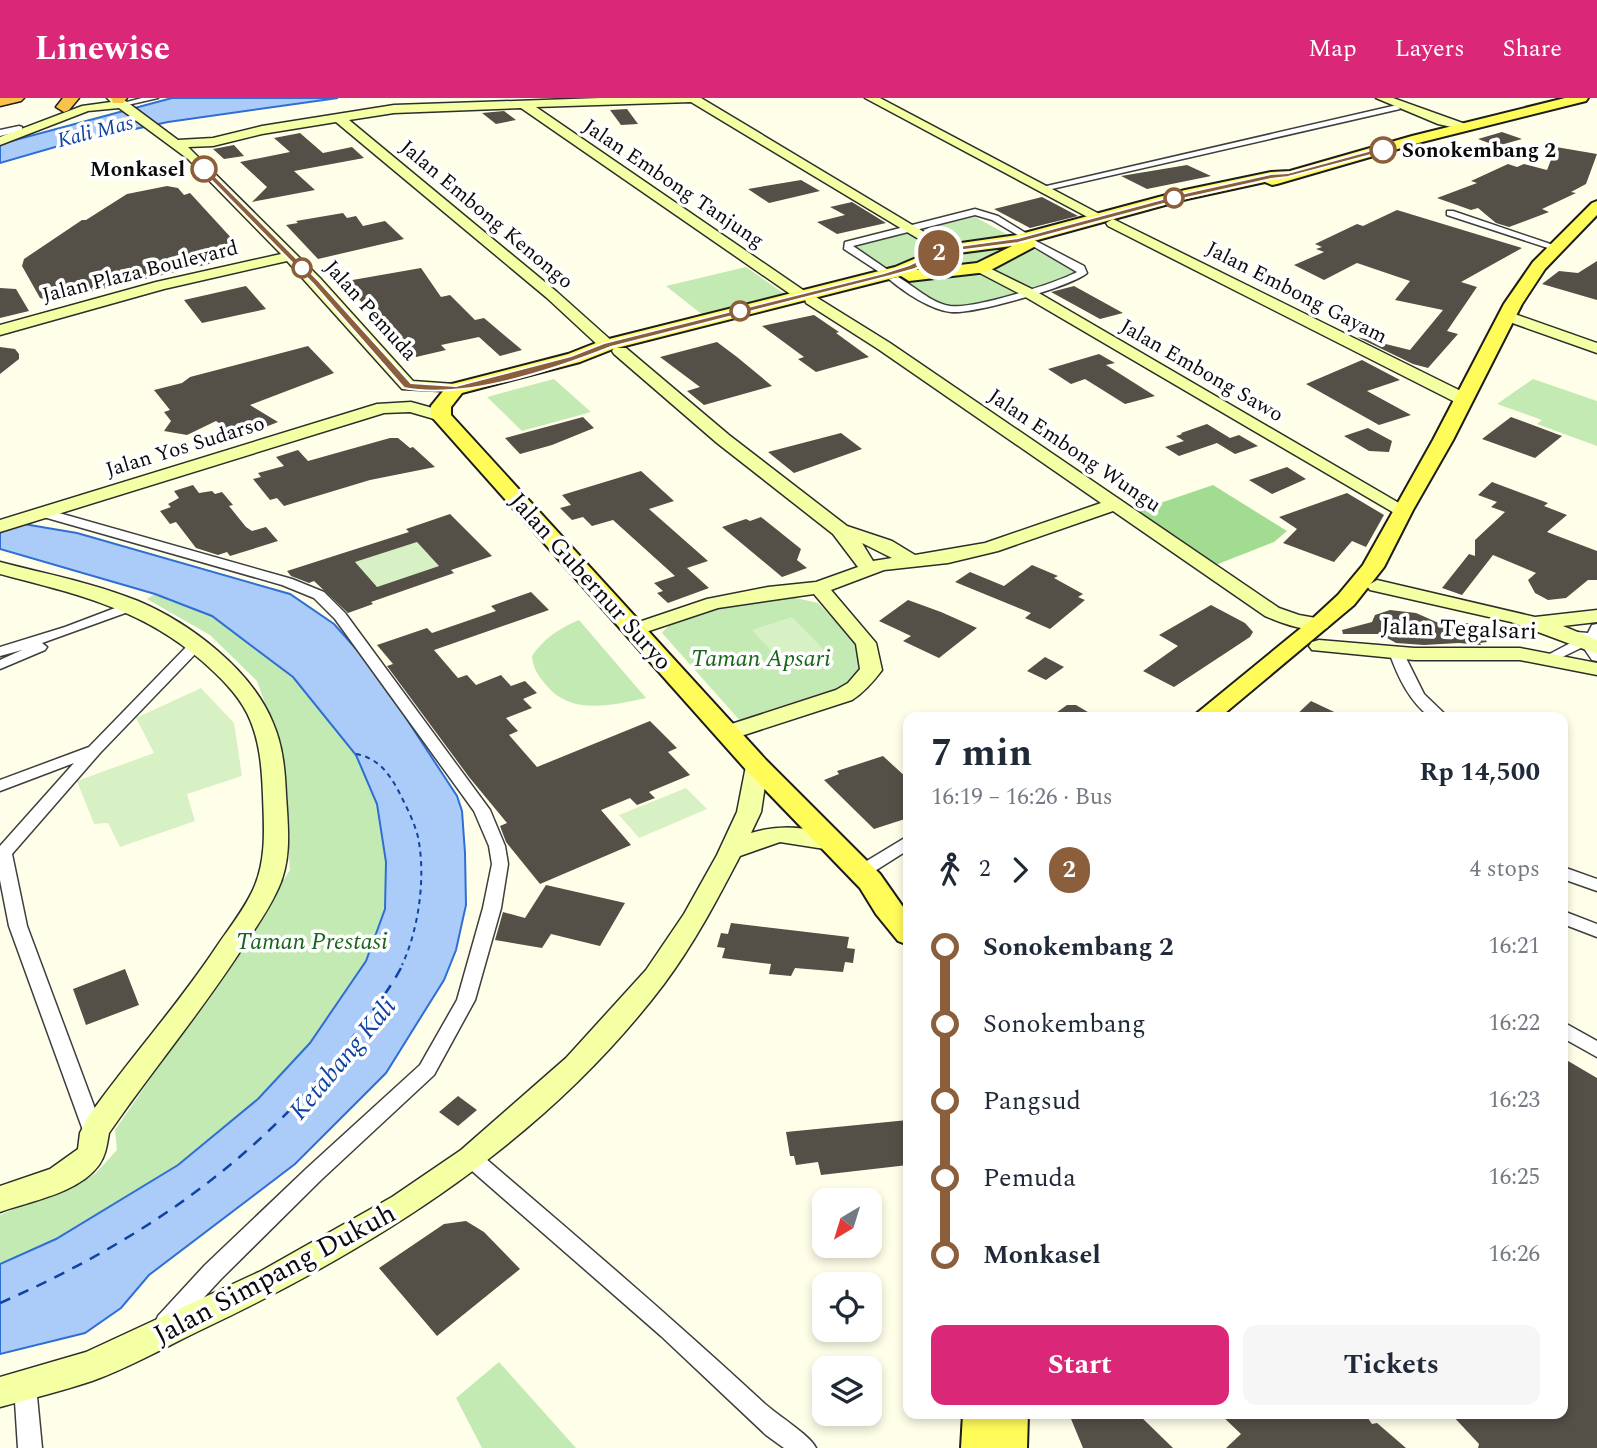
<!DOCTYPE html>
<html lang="en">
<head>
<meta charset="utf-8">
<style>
  body { margin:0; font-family:Spectral,serif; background:#f6f6f7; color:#1f2937; height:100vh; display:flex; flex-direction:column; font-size:26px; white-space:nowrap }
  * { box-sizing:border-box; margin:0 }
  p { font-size:23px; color:#747a83 }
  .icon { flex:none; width:38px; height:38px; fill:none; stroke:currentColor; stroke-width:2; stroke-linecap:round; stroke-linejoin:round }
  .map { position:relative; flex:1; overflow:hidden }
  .side { position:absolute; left:903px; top:614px; width:665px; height:707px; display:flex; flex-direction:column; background:#fff; border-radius:14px; box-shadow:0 4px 10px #0003 }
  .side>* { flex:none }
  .badge { padding:0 14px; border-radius:23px; font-size:24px; line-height:46px }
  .needle { width:46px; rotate:218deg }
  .tools { position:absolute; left:812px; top:1090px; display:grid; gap:14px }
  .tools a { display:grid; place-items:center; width:70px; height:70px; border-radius:14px; background:#fff; box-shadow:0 4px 10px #0003; font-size:35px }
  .map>.badge { position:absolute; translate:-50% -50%; box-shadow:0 0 0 4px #fff }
  .legs { display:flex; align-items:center; gap:10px; height:77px; padding:0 28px; font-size:23px }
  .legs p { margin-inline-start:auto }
  .head { display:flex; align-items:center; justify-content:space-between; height:119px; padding:0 28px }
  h1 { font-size:38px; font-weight:700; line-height:52px }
  .action { display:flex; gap:14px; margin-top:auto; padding:14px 28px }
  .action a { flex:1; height:80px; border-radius:14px; background:#db2777; color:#fff; font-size:28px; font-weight:700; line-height:80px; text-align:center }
  .action a+a { background:#f6f6f7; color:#1f2937 }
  ul { padding:0 28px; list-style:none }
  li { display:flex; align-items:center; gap:24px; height:77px; font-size:26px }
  li i { display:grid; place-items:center; width:10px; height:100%; margin:0 9px; background:currentColor }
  li i::after { content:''; width:18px; height:18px; margin:-9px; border:5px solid; border-radius:50%; background:#fff }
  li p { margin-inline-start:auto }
  li:first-child i { background:linear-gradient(#0000 50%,currentColor 0) }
  li:last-child i { background:linear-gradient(currentColor 50%,#0000 0) }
  header { display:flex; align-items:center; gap:42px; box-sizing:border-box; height:98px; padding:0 35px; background:#db2777; color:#fff }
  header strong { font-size:33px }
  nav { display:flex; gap:38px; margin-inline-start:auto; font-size:24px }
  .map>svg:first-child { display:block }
  .green { fill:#c3eab2 }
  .forest { fill:#a2dc90 }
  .pitch { fill:#d8f1c4 }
  .water { fill:#abcbf9; stroke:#2f6ed3; stroke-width:2 }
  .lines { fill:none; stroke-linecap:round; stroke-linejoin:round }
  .ferry-far1 { stroke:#1042a1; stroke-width:2; stroke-dasharray:5 4.5; stroke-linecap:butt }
  .ferry { stroke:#1042a1; stroke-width:2.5; stroke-dasharray:11 9; stroke-linecap:butt }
  .building { fill:#544f47; fill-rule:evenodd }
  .street-casing { stroke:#3e3e3e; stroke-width:3 }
  .secondary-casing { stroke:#2d2d2d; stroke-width:3 }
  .primary-casing { stroke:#1c1c1c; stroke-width:4 }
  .highway-casing { stroke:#1c1c1c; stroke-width:3 }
  .street { fill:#fff; fill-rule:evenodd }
  .secondary { fill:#f5ffa4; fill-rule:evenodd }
  .primary { fill:#fffb59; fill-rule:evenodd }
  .highway { fill:#fbc24b; fill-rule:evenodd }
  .line-1 { fill:#8b5e3c; stroke:#fff; stroke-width:2 }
  .stop-1-dot { fill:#fff; stroke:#8b5e3c; stroke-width:3.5 }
  .labels { text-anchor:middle; stroke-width:7; stroke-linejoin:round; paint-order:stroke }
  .far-water-label { font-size:21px; font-style:italic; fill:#1042a1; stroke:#fff }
  .far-stop-label { font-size:21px; font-weight:bold; fill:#0b0b0b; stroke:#fff; text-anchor:start }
  .far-street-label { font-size:21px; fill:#0b0b0b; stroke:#fff }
  .street-label { font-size:24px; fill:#0b0b0b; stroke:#fff }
  .park-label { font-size:24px; font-style:italic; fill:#19651a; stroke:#fff }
  .water-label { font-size:26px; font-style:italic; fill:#1042a1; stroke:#fff }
  .near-street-label { font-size:28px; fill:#0b0b0b; stroke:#fff }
</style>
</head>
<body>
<header>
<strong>Linewise</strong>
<nav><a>Map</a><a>Layers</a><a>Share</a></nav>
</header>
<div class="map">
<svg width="1597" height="1350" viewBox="0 0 1597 1350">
  <rect width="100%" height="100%" fill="#ffffe9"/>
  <!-- green -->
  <path class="green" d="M975,119l101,55 -5,6 -110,30 -18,-3 -93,-56 -1,-3z
    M746,169l40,28 -82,21 -38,-30z
    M554,281l37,33 -69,19 -35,-34z
    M1533,281l64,22v45l-60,-22 5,-4 -45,-16z
    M155,496l57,22 81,61 63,77 21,50 9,58 -1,47 -19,52 -56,82 -52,56 -80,66 -122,74 -56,25v-49l95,-41 22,-24 -2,-20 120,-174 55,-86 -9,-122 -24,-67 -47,-46 -63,-36z
    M787,498l31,7 34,35 12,25 -13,22 -109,38 -80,-90c16,-24 96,-32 125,-37z
    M579,522l67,78c-33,7 -75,18 -100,-13 -8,-10 -13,-16 -14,-29 12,-18 28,-28 47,-36z
    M499,1264l77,86h-94l-26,-50z"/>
  <!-- forest -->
  <path class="forest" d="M1213,387l74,46 -13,11 -61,24 -79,-54z"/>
  <!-- pitch -->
  <path class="pitch" d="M417,444l22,24 -62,21 -28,-23z
    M792,519l36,37 -41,14 -35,-38z
    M201,590l33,35 8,53 -55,18 8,27 -75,26 -12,-24 -14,1 -17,-43 77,-28 -18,-35z
    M686,690l21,21 -68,29 -20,-23z"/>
  <!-- water -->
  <path class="water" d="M172,0h166l-170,24 -99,21 -69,20v-19z
    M0,422l77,13 213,61 44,30 24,27 46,64 53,81 5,15 3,42 1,52 -10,45 -12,30 -58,93 -91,91 -146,111 -28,33 -36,25 -85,21v-90l56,-25 122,-74 80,-66 52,-56 56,-82 19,-52 1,-47 -9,-58 -21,-49 -63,-78 -81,-61 -57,-22 -155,-45z"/>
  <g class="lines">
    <!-- ferry-far1 -->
    <path class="ferry-far1" d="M356,656c22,4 33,19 43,38 7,14 15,29 19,45 8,39 1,92 -16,128"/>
    <!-- ferry -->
    <path class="ferry" d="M0,1205c141,-62 258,-142 352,-265 18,-24 38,-48 51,-74"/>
  </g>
  <!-- building -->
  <path class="building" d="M627,11l11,15 -17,1 -11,-15z
    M504,13l12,9 -20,4 -14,-11z
    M1502,34l20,7 -25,7 -19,-7z
    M300,35l23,20 29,-6 12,11 -70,13 21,19 -63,12 15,-15 -27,-25 50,-10 -16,-14z
    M234,47l10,11 -20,3 -11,-10z
    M1556,49l41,7 -11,30 -15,8 5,1 -34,16 7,3 -40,15 -13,-4 -18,-15 -7,2 -34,-12 40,-15 -6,-2 37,-17 9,3 7,-3 23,6z
    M1187,67l24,11 -64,13 -26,-13z
    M801,82l19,11 -51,12 -21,-14z
    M167,88l11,2 6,7 6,-2 45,49 -26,22 -158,37 -11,-3 -18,-32 2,-7 58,-39h4l41,-26z
    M1042,99l36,19 -48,12 -36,-19z
    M852,104l34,21 -49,11 -20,-12 28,-7 -15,-8z
    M1397,112l125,38 -61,34 16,5 -30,44 11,3 -30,34 -15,-4 -56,-27 53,13 33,-40 -48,-10 15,-19 -53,-18 -33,17 -30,-15 30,-13 -8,-3 6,-2 -7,-3 42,-20 6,2z
    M343,115l4,5 9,-2 7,10 22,-5 19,18 -86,20 -32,-34 12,-2 -2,-2z
    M1597,163v39l-55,-16 17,-13 19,2z
    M421,170l20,29 9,-2 25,25 9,-2 38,32 -22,6 -21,-19 -38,8 5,5 -30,7 -5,-6 -5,1 -49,-55 -6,1 -10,-16z
    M246,188l20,23 -64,14 -18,-23z
    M1074,188l49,27 -23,6 -49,-27z
    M0,190l16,1 13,22 -29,7z
    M814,217l25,17 -3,1 33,24 -53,15 -18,-13 6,-2 -42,-31z
    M717,244l20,15 35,29 -68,19 -17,-14 13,-4 -40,-30z
    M308,248l26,27 -84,32 28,17 -38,15 -24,-16 -29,14 -23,-4 7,-10 -7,-9 6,-2 -16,-20 28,-7 8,-6z
    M0,249l15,2 4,5v5l-19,15z
    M1099,256l16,9 -9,2 49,31 -30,8 -40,-25 -14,5 -23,-15z
    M1362,262l38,20 -33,11 44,24 -32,10 -73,-41z
    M583,319l11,11 -42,17 -32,9 -15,-16z
    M1511,319l51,19 -27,22 -53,-19z
    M1207,326l23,14 9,-3 19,11 -23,8 -18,-11 -38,13 -14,-9 19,-6 -8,-5 6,-2 -1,-1z
    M1368,330l24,13 -3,11 -20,-1 -25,-15z
    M841,335l21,16 -68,24 -26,-21z
    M390,340h8l12,10 3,-1 22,20 -65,13 -86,26 -7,-8 -7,2 -17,-21 8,-2 -3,-4 26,-7 -8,-9 22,-7 10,11z
    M1287,369l19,12 -34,15 -23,-14z
    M641,373l33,30 -25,8 59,52 -21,7 22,20 -41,15 -11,-10 6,-2 -9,-8 21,-7 -62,-56 -21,6 -9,-9 -11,3 -12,-12 11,-3 -9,-10z
    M1492,384l56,21 -4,3 23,9 -20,17 50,19v29h-9l-22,18 -18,2 -13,-7 -7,-13 8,-7 -43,-18 -31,40 -20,-7 27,-34 6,2v-16l30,-28 -14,-5 6,-5 -19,-7z
    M193,387l6,8 13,-2 3,3 7,-2 11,13 -4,1 17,21 6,4 14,-4 12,14 -48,15 -3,-4 -9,3 -22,-7 -20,-26 -6,2 -10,-13 11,-4 -3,-3 11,-6 -5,-7z
    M1347,395l37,22 -18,32 -14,-6 -18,21 -51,-19 14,-14 -18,-12z
    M450,416l42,42 -41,14 3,3 -83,29 2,2 -25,9 -34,-32 -5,2 -18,-7 -4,-5 122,-39 -3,-3zM417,444l22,24 -62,21 -22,-25z
    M761,419l40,32 -4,11 10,8 -25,9 -60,-50 24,-8 4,2z
    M1032,467l26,11 -4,2 29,16 -5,3 7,3 -35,29 -25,-11 6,-5 -76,-31 15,-10 34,14z
    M531,494l18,18 -115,40 24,28 9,-3 9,10 25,-10 10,11 14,-5 12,12 -14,6 9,9 -26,10 12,13 -9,4 28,32 113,-46 27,27 -9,4 22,23 -41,17 6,6 -18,7 -7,-7 -29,12 30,35 -91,39 -34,-42 -6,-16 7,-3 -38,-46 -82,-111 6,-2 -16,-19 50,-17 5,5 64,-22 -5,-5z
    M908,502l33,12 36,16 -38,30 -36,-17 8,-5 -32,-15z
    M1211,507l34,18 8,9 -3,5 -76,50 -31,-16 35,-25 -19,-11z
    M1390,512l26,3 25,11 35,-1 11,19 -7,1 1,2 -22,-2 -35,2 -28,-2 -16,-9h-37l-1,-4 30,-8 3,-7z
    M1045,559l19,10 -18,13 -19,-9z
    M1311,603l36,17h-54z
    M1067,607h9l22,13h-49z
    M883,658l25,23v39l-34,11 -50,-49 15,-6 -2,-3z
    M546,787l79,18 -25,43 -49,-12 -9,14 -47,-8 8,-28 22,6z
    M731,825l118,14 -2,11 8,1 -2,14 -8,-1 -2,10 -48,-4 -4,8 -22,-2 2,-10 -49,-6 3,-10 -8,-1 4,-14 7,1z
    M125,871l14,36 -53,20 -13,-36z
    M1563,960l34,20v370h-119l1,-4 -28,-30h112z
    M458,998l19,14 -19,16 -19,-14z
    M908,1022v45l-87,10 -3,-13 -22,3 -2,-9h-4l-4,-24z
    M466,1123l18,11 36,37 -83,67 -58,-68 65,-44z
    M1069,1316h69l35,34h-90z
    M1220,1316h145l7,10 5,-1 29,25h-180l15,-14z"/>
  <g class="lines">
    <!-- street casing -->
    <g class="street-casing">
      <path id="street" d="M142,0h16l-35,8 -4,-2z
        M1397,7l3,4 -357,82 -5,-3z
        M19,28l3,1v4l-22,5v-6z
        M975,111l23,7 36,22 -8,2 -34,-20 -17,-5 -122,31 38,26v4l-4,1 -43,-28 1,-7z
        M1447,113h6l109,37 -8,2 -107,-35z
        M1034,142l50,26 3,7c-17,14 -113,41 -136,39 -20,-2 -47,-20 -62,-33l9,-2c16,9 33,26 52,29 24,3 104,-22 127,-34l-46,-27v-4z
        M45,411l247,70 32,13 21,21 145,197 15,36 3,18 -7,44 -26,92 -41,75 -113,105 -100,99 -47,51 -8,3 -8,-3 -3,-7 3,-7 47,-51 102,-97 113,-103 37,-65 26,-92 9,-44 -3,-18 -15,-35 -139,-192 -21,-21 -32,-13 -242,-69 -1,-3z
        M123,507l7,4 -2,3 -86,31 5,4 -2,3 -45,19v-9l22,-10 -22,6v-9l65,-20z
        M1597,526v16l-3,2 3,5v14l-5,-1 -9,-13 -29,14 -5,1 -7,-4 36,-19 -3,-4 2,-3 11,1 4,-8z
        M196,543l5,1 2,3 -2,3 -101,105 -88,101 15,72 77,207 -3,6 -7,2 -7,-2 -3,-6 -75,-207 -9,-46v-34l74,-83 -74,28v-11l89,-33 102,-105z
        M1396,550l7,4 21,42 25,24h-18c-22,-17 -33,-41 -42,-66z
        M908,738v14l-41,26h-12l-2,-4 2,-4z
        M1563,769l34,12v12l-34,-12z
        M1563,813l34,13v13l-34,-13z
        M1563,924l34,19v16l-34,-19z
        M471,1052l7,2c97,83 193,165 286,251 13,12 46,32 52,45h-32l-18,-13 -105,-99 -197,-172 -3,-6 3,-6z
        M25,1277l8,4 3,7 6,62h-24l-4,-62 3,-7z"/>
    </g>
    <!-- secondary casing -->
    <g class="secondary-casing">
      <path id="secondary" d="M107,0h13l7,4 51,38 35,-2 49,-12 132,-21 206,-7h101l253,152 -7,4 -5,-1 -251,-151 -155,5 270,185 1,4 9,1 74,46 389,265 20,7 28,5 3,4 -3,4c-21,5 -43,-4 -62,-12l-152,-105 -115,40 -50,12 -64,7 -53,20 45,53 6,27c-9,12 -18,22 -30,30l-117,38h-16l-3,-5 3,-5 117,-38 12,-7 12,-14 -4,-25 -42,-50 -96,14 -84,28 -7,-2 -3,-4 3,-4 80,-27 61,-12 48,-5 42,-15 -25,-33 -116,-91 -103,-89 -2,-3 2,-3h12l103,87 118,91 45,15 23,14 70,-12 116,-40 -223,-154 -72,-46 -1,-4 -9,-1 -275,-190 -127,5 -45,7 208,172 56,50 2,3 -2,3h-12l-54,-50 -211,-176 -74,12 -49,12 -25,1 132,131 93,103 42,3 8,5 -2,3 -59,-3 -115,-128 -123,28 -164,46v-10l156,-43 125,-28 -93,-95 -69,-51 -31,3 -88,34v-8l82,-31 29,-4zM862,445l30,15 -19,3z
        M865,0h15l227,120 -7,4 -5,-1z
        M1376,0h17l78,28 -6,4 -27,-6z
        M1113,121l356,176 2,4 -2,4h-12l-349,-177 -2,-3z
        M981,166l51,25 379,221 -3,4h-12l-374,-219 -46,-24 -2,-3z
        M1506,213l91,32v10l-96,-34 -3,-3 3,-3z
        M411,304l36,10 2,4 -8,5 -31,-9 -26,1 -384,119v-12l377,-116z
        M0,464c46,12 94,21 138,39 52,22 114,69 135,122 10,23 12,48 13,72 2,32 6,65 -8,94 -9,20 -21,37 -33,55 -42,66 -92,125 -136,189 -2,11 -3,22 -10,32 -20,28 -68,36 -99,47v-26l50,-17 28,-20 2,-16 8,-16c42,-59 91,-113 131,-174 12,-17 25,-34 34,-53 14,-30 11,-63 10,-94 -1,-28 -3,-57 -16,-83 -10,-20 -28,-37 -45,-52 -61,-53 -126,-67 -202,-87z
        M1377,482l158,37 62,-7v12l-34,4 34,14v14l-86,-32 -141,-32 -3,-4z
        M1319,542l95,8h106l77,15v12l-77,-15h-106l-102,-10 -3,-4 3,-4z
        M757,661l8,2 3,5 -7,46 -10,21c32,-10 57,-5 88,3l4,6 -4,6 -8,2 -51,-8 -40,14c-23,44 -46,88 -76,128 -118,156 -283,260 -457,343 -38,18 -76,40 -115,54 -30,10 -62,18 -92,26v-30l86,-25 175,-81 131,-74 69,-47 105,-92 80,-88 38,-56 33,-59 20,-43 9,-46 3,-5z"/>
    </g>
    <!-- primary casing -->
    <g class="primary-casing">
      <path id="primary" d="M1565,0h23l-2,3 -164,41 -145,42 -5,1 -7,-3 -78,17 -153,42 2,3 -2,3 -47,25 -78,9 -8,-5 -288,73 -33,13 -118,31 -11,14v8l315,345 114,114 28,40v31l-10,-4 -22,-27 -16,-26 -112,-116 -317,-356v-10l17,-21 120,-31 33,-13 294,-74 52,-22 70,-10 168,-45 86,-18 19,-1 122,-35zM1012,148l-35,17 -61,7 35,-16z
        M1597,103v14l-52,54 -23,35 -69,136 -40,70 -29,57 -30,38 -135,113h-28l121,-99 26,-24 25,-30 70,-125 71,-136 29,-42 59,-59z
        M963,1316h65l-1,34h-66z"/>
    </g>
    <!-- highway casing -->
    <g class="highway-casing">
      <path id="highway" d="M0,0h24l-3,3 -21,5z
        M63,0h16l-10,12 -5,2 -8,-5z
        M111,0h16l-4,5h-10z"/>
    </g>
    <!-- street -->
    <use href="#street" class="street"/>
    <!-- secondary -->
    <use href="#secondary" class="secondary"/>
    <!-- primary -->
    <use href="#primary" class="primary"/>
    <!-- highway -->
    <use href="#highway" class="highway"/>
  </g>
  <!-- line-1 -->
  <path class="line-1" d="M1383,49l3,4 -98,26 -17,2 -85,19 -168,45 -69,9 -34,17 -25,7 -279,71c-58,23 -145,53 -207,41l-91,-104 -113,-115 7,-1 112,113 92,102 45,3 115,-30 33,-13 280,-70 25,-8 35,-17 74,-10 167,-45 86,-19 17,-1z"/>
  <!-- markers -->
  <g class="stop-1-dot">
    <circle cx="1383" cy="52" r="12"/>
    <circle cx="204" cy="71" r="12"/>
    <circle cx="1174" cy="100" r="9"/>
    <circle cx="302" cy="170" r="9"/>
    <circle cx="740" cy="213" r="9"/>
  </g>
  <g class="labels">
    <!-- far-water labels -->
    <g class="far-water-label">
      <text transform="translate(95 33) rotate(-14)" y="7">Kali Mas</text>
    </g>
    <!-- far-stop labels -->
    <g class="far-stop-label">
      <text x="1402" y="59">Sonokembang 2</text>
      <text x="185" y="78" text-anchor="end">Monkasel</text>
    </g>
    <!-- far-street labels -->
    <g class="far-street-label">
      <text transform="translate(674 85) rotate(34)" y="7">Jalan Embong Tanjung</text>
      <text transform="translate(487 116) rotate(40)" y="7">Jalan Embong Kenongo</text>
      <text transform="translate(140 173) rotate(-14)" y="7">Jalan Plaza Boulevard</text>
      <text transform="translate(1297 194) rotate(27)" y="7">Jalan Embong Gayam</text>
      <text transform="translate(371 212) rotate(48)" y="7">Jalan Pemuda</text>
      <text transform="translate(1202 272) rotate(30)" y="7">Jalan Embong Sawo</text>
      <text transform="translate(185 348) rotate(-17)" y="7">Jalan Yos Sudarso</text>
      <text transform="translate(1075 352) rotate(34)" y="7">Jalan Embong Wungu</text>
    </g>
    <!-- street labels -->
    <g class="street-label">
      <text transform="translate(591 483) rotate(48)" y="8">Jalan Gubernur Suryo</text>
      <text transform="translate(1459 530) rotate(2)" y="8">Jalan Tegalsari</text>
    </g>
    <!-- park labels -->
    <g class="park-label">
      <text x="761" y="568">Taman Apsari</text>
      <text x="312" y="851">Taman Prestasi</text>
    </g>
    <!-- water labels -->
    <g class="water-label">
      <text transform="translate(342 960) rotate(-50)" y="9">Ketabang Kali</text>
    </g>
    <!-- near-street labels -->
    <g class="near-street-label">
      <text transform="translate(274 1175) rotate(-28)" y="10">Jalan Simpang Dukuh</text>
    </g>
  </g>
</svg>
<div class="tools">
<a><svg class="needle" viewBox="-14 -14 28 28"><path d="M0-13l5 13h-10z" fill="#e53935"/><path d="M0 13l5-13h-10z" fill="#747a83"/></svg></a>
<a><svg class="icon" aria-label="locate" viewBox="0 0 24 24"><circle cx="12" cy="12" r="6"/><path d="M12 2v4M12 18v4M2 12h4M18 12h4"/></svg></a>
<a><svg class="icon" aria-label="layers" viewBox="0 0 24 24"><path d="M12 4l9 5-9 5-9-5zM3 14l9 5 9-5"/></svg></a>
</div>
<b class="badge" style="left:939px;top:155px;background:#8b5e3c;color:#fff">2</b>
<section class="side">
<div class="head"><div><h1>7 min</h1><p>16:19 – 16:26 · Bus</p></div><b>Rp 14,500</b></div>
<div class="legs"><svg class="icon" aria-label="walk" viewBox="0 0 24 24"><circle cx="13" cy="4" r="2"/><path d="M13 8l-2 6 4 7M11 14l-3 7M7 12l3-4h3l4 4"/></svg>2<svg class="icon" aria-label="forward" viewBox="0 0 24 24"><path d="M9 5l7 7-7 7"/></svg><b class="badge" style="background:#8b5e3c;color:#fff">2</b><p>4 stops</p></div>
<ul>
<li><i style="color:#8b5e3c"></i><b>Sonokembang 2</b><p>16:21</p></li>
<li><i style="color:#8b5e3c"></i><span>Sonokembang</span><p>16:22</p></li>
<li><i style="color:#8b5e3c"></i><span>Pangsud</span><p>16:23</p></li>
<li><i style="color:#8b5e3c"></i><span>Pemuda</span><p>16:25</p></li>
<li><i style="color:#8b5e3c"></i><b>Monkasel</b><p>16:26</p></li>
</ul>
<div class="action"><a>Start</a><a>Tickets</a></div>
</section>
</div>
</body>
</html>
